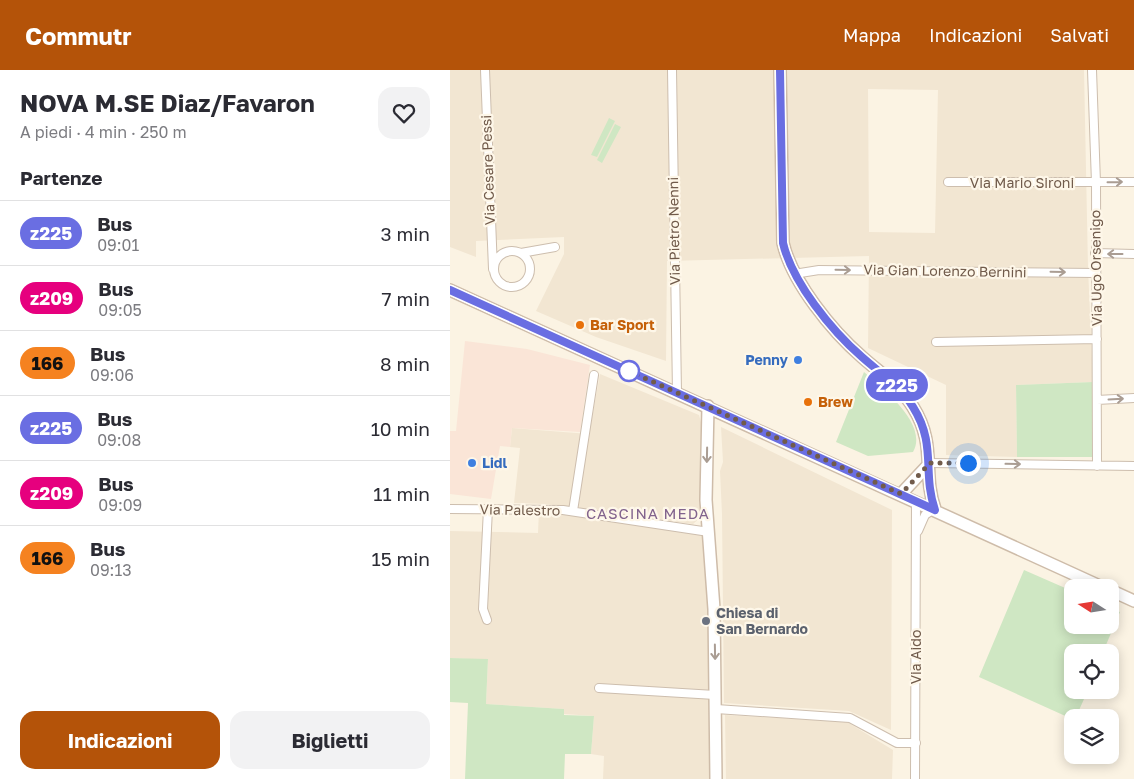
<!DOCTYPE html>
<html lang="it">
<head>
<meta charset="utf-8">
<style>
  body { margin:0; font-family:"Golos Text",sans-serif; background:#f2f2f3; color:#2b2b33; height:100vh; display:flex; flex-direction:column; font-size:19px; white-space:nowrap }
  * { box-sizing:border-box; margin:0 }
  p { font-size:16px; color:#7c7c81 }
  .icon { flex:none; width:28px; height:28px; fill:none; stroke:currentColor; stroke-width:2; stroke-linecap:round; stroke-linejoin:round }
  .map { position:relative; flex:1; overflow:hidden }
  .drawer { display:flex; flex-direction:column; background:#fff; width:450px }
  .drawer>* { flex:none }
  .badge { padding:0 10px; border-radius:16px; font-size:18px; line-height:32px }
  .needle { width:32px; rotate:282deg }
  .controls { position:absolute; left:614px; top:509px; display:grid; gap:10px }
  .controls a { display:grid; place-items:center; width:55px; height:55px; border-radius:10px; background:#fff; box-shadow:0 2px 12px #0003; font-size:25px }
  .you { position:absolute; width:25px; height:25px; margin:-12px; border:4px solid #fff; border-radius:50%; background:#1a73e8; box-shadow:0 0 0 8px #1a73e833 }
  .map>.badge { position:absolute; translate:-50% -50%; box-shadow:0 0 0 2px #fff }
  h2 { padding:0 20px; font-size:19px; line-height:45px }
  .round { display:grid; place-items:center; flex:none; width:52px; height:52px; border-radius:15px; background:#f2f2f3 }
  .head { display:flex; align-items:center; justify-content:space-between; height:85px; padding:0 20px }
  h1 { font-size:24px; font-weight:700; line-height:38px }
  .action { display:flex; gap:10px; margin-top:auto; padding:10px 20px }
  .action a { flex:1; height:58px; border-radius:15px; background:#b45309; color:#fff; font-size:20px; font-weight:700; line-height:58px; text-align:center }
  .action a+a { background:#f2f2f3; color:#2b2b33 }
  ul { padding:0; list-style:none }
  li { display:flex; align-items:center; gap:15px; height:65px; padding:0 20px; border-top:1px solid #e1e1e2 }
  li div { flex:1 }
  li b { display:block; font-size:19px }
  li em { font-style:normal }
  li .badge { min-width:55px; font-weight:700; text-align:center }
  header { display:flex; align-items:center; gap:30px; box-sizing:border-box; height:70px; padding:0 25px; background:#b45309; color:#fff }
  header strong { font-size:24px }
  nav { display:flex; gap:28px; margin-inline-start:auto; font-size:18px }
  main { display:flex; flex:1; min-height:0 }
  .map>svg:first-child { display:block }
  .residential { fill:#f2e6d2; fill-rule:evenodd }
  .commercial { fill:#fae5d7 }
  .green { fill:#cfe7c3 }
  .lines { fill:none; stroke-linecap:round; stroke-linejoin:round }
  .street-casing { stroke:#cdbeae; stroke-width:10 }
  .secondary-casing { stroke:#cebca9; stroke-width:14 }
  .street { stroke:#fff; stroke-width:8 }
  .secondary { stroke:#fff; stroke-width:11 }
  .oneway { stroke:#aa9d93 }
  .line-casing { stroke:#fff; stroke-width:11 }
  .line { stroke:#6a6ee2; stroke-width:8 }
  .walk { stroke:#715b4b; stroke-width:5; stroke-dasharray:0 9 }
  .food-dot { fill:#e8710a; stroke:#fef7e9; stroke-width:2 }
  .shop-dot { fill:#3f7fe0; stroke:#fef7e9; stroke-width:2 }
  .stop-dot { fill:#fff; stroke:#6a6ee2; stroke-width:2.5 }
  .worship-dot { fill:#6b7280; stroke:#fef7e9; stroke-width:2 }
  .labels { text-anchor:middle; stroke-width:4.5; stroke-linejoin:round; paint-order:stroke }
  .street-label { font-size:14px; fill:#715b4b; stroke:#fef7e9 }
  .food-label { font-size:14px; font-weight:bold; fill:#c56008; stroke:#fef7e9; text-anchor:start }
  .shop-label { font-size:14px; font-weight:bold; fill:#366cbe; stroke:#fef7e9; text-anchor:end }
  .worship-label { font-size:14px; font-weight:bold; fill:#5b616d; stroke:#fef7e9; text-anchor:start }
  .neighbourhood-label { font-size:15px; letter-spacing:1px; fill:#82638d; stroke:#fef7e9 }
</style>
</head>
<body>
<header>
<strong>Commutr</strong>
<nav><a>Mappa</a><a>Indicazioni</a><a>Salvati</a></nav>
</header>
<main>
<section class="drawer">
<div class="head"><div><h1>NOVA M.SE Diaz/Favaron</h1><p>A piedi · 4 min · 250 m</p></div><a class="round"><svg class="icon" aria-label="heart" viewBox="0 0 24 24"><path d="M12 20l-8-8c-3-5 5-10 8-4 3-6 11-1 8 4z"/></svg></a></div>
<h2>Partenze</h2>
<ul>
<li><span class="badge" style="background:#6a6ee2;color:#fff">z225</span><div><b>Bus</b><p>09:01</p></div><em>3 min</em></li>
<li><span class="badge" style="background:#e6007e;color:#fff">z209</span><div><b>Bus</b><p>09:05</p></div><em>7 min</em></li>
<li><span class="badge" style="background:#f58220;color:#111">166</span><div><b>Bus</b><p>09:06</p></div><em>8 min</em></li>
<li><span class="badge" style="background:#6a6ee2;color:#fff">z225</span><div><b>Bus</b><p>09:08</p></div><em>10 min</em></li>
<li><span class="badge" style="background:#e6007e;color:#fff">z209</span><div><b>Bus</b><p>09:09</p></div><em>11 min</em></li>
<li><span class="badge" style="background:#f58220;color:#111">166</span><div><b>Bus</b><p>09:13</p></div><em>15 min</em></li>
</ul>
<div class="action"><a>Indicazioni</a><a>Biglietti</a></div>
</section>
<div class="map">
<svg width="684" height="709" viewBox="0 0 684 709">
  <rect width="100%" height="100%" fill="#fbf3e3"/>
  <!-- residential -->
  <path class="residential" d="M0,0h634l4,198 5,114 -77,3 1,72 -71,-2v-70l-78,-37 1,-92 -202,5 -1,100 -70,-24 -60,-26 28,-57v-17l-88,4v16l-26,-10zM418,19l70,1 -3,143 -66,-1z
    M150,304l99,41 3,11 -1,91 -8,7 -147,-20 -32,-1 6,-55 -10,-1 2,-19 77,6z
    M271,357l171,83 -1,220 -42,-19 -125,-8 -2,-189 -2,-43 3,-9z
    M89,440l43,2 11,7 109,16 6,7 4,237h-109l1,-23 -13,-2 3,-38 -30,-2v-5l-78,-5 2,-44 -38,-2v-127l88,2z
    M275,645l122,7 46,28 -1,29h-166z"/>
  <!-- commercial -->
  <path class="commercial" d="M15,271l62,8 63,16 -10,67 -68,-4 -2,19 -10,-1 -9,53 -41,-5v-63h6z"/>
  <!-- green -->
  <path class="green" d="M159,48l6,3 -18,36 -6,-2z
    M165,54l6,3 -19,36 -5,-3z
    M414,302c18,16 65,52 49,80l-45,4 -32,-14z
    M643,312l-1,75h-75l-1,-72z
    M574,500l48,21v34h38v-17l10,4 -17,40h-31v38h16l-12,27 -4,2 -93,-42z
    M0,588l38,1 -2,45 78,5v6l30,1 -3,38h-26l-1,25h-99l3,-76 -18,-1z"/>
  <g class="lines">
    <!-- street casing -->
    <g class="street-casing">
      <path id="street" d="M35,0l8,199
        M222,0l5,323
        M642,0l4,113 1,283
        M498,112h186
        M44 199a18 18 0 1 1 36 0a18 18 0 1 1-36 0Z
        M71,183l34,-6
        M645,183l39,1
        M344,204l25,-4 277,3
        M486,272l161,-3
        M647,330l37,-2
        M480,393l204,3
        M0,439l113,1 146,22
        M123,441l21,-136
        M468,461l7,-16 9,-6
        M37,550l-4,-11 5,-100
        M149,618l116,7
        M266,639l134,9 47,25h19
        M465,709l1,-278"/>
    </g>
    <!-- secondary casing -->
    <g class="secondary-casing">
      <path id="secondary" d="M330,0l3,173c9,39 49,88 79,114 18,16 38,29 51,50 24,38 9,66 22,102
        M0,220l654,298
        M258,336l-2,94 8,109 2,170
        M451,424l29,-31
        M660,520l24,11"/>
    </g>
    <!-- street -->
    <use href="#street" class="street"/>
    <!-- secondary -->
    <use href="#secondary" class="secondary"/>
  </g>
  <!-- one-way arrows -->
  <defs><path id="oneway-shaft" d="M-6 0H5M1.5-3L5.5 0L1.5 3" fill="none" stroke-width="1.6" stroke-linecap="round" stroke-linejoin="round" transform="scale(1.25)"/></defs>
  <g class="oneway">
    <use href="#oneway-shaft" transform="translate(665 112) rotate(-1)"/>
    <use href="#oneway-shaft" transform="translate(665 184) rotate(180)"/>
    <use href="#oneway-shaft" transform="translate(393 200) rotate(1)"/>
    <use href="#oneway-shaft" transform="translate(608 202) rotate(1)"/>
    <use href="#oneway-shaft" transform="translate(666 329) rotate(-3)"/>
    <use href="#oneway-shaft" transform="translate(257 385) rotate(91)"/>
    <use href="#oneway-shaft" transform="translate(563 394) rotate(1)"/>
    <use href="#oneway-shaft" transform="translate(265 582) rotate(89)"/>
  </g>
  <g class="lines">
    <!-- line casing -->
    <g class="line-casing">
      <path id="line" d="M0,220l485,220c-13,-37 2,-65 -22,-103 -13,-21 -33,-34 -51,-50 -30,-26 -70,-75 -79,-114l-3,-173"/>
    </g>
    <!-- line -->
    <use href="#line" class="line"/>
    <!-- walk -->
    <path class="walk" d="M179,301l272,123 29,-31h38"/>
  </g>
  <!-- markers -->
  <g class="food-dot">
    <circle cx="130" cy="255" r="5"/>
    <circle cx="358" cy="332" r="5"/>
  </g>
  <g class="shop-dot">
    <circle cx="348" cy="290" r="5"/>
    <circle cx="22" cy="393" r="5"/>
  </g>
  <circle class="stop-dot" cx="179" cy="301" r="10"/>
  <circle class="worship-dot" cx="256" cy="551" r="5"/>
  <g class="labels">
    <!-- street labels -->
    <g class="street-label">
      <text transform="translate(38 100) rotate(-92)" y="5">Via Cesare Pessi</text>
      <text x="572" y="118">Via Mario Sironi</text>
      <text transform="translate(224 161) rotate(-91)" y="5">Via Pietro Nenni</text>
      <text transform="translate(646 198) rotate(-91)" y="5">Via Ugo Orsenigo</text>
      <text transform="translate(495 201) rotate(1)" y="5">Via Gian Lorenzo Bernini</text>
      <text transform="translate(70 440) rotate(1)" y="5">Via Palestro</text>
      <text transform="translate(466 587) rotate(-90)" y="5">Via Aido</text>
    </g>
    <!-- food labels -->
    <g class="food-label">
      <text x="140" y="260">Bar Sport</text>
      <text x="368" y="337">Brew</text>
    </g>
    <!-- shop labels -->
    <g class="shop-label">
      <text x="338" y="295">Penny</text>
      <text x="32" y="398" text-anchor="start">Lidl</text>
    </g>
    <!-- worship labels -->
    <g class="worship-label">
      <text x="266" y="548">Chiesa di<tspan x="266" dy="16">San Bernardo</tspan></text>
    </g>
    <!-- neighbourhood labels -->
    <g class="neighbourhood-label">
      <text x="198" y="449">CASCINA MEDA</text>
    </g>
  </g>
</svg>
<div class="controls">
<a><svg class="needle" viewBox="-14 -14 28 28"><path d="M0-13l5 13h-10z" fill="#e53935"/><path d="M0 13l5-13h-10z" fill="#7c7c81"/></svg></a>
<a><svg class="icon" aria-label="locate" viewBox="0 0 24 24"><circle cx="12" cy="12" r="6"/><path d="M12 2v4M12 18v4M2 12h4M18 12h4"/></svg></a>
<a><svg class="icon" aria-label="layers" viewBox="0 0 24 24"><path d="M12 4l9 5-9 5-9-5zM3 14l9 5 9-5"/></svg></a>
</div>
<div class="you" style="left:518px;top:393px"></div>
<b class="badge" style="left:447px;top:315px;background:#6a6ee2;color:#fff">z225</b>
</div>
</main>
</body>
</html>
